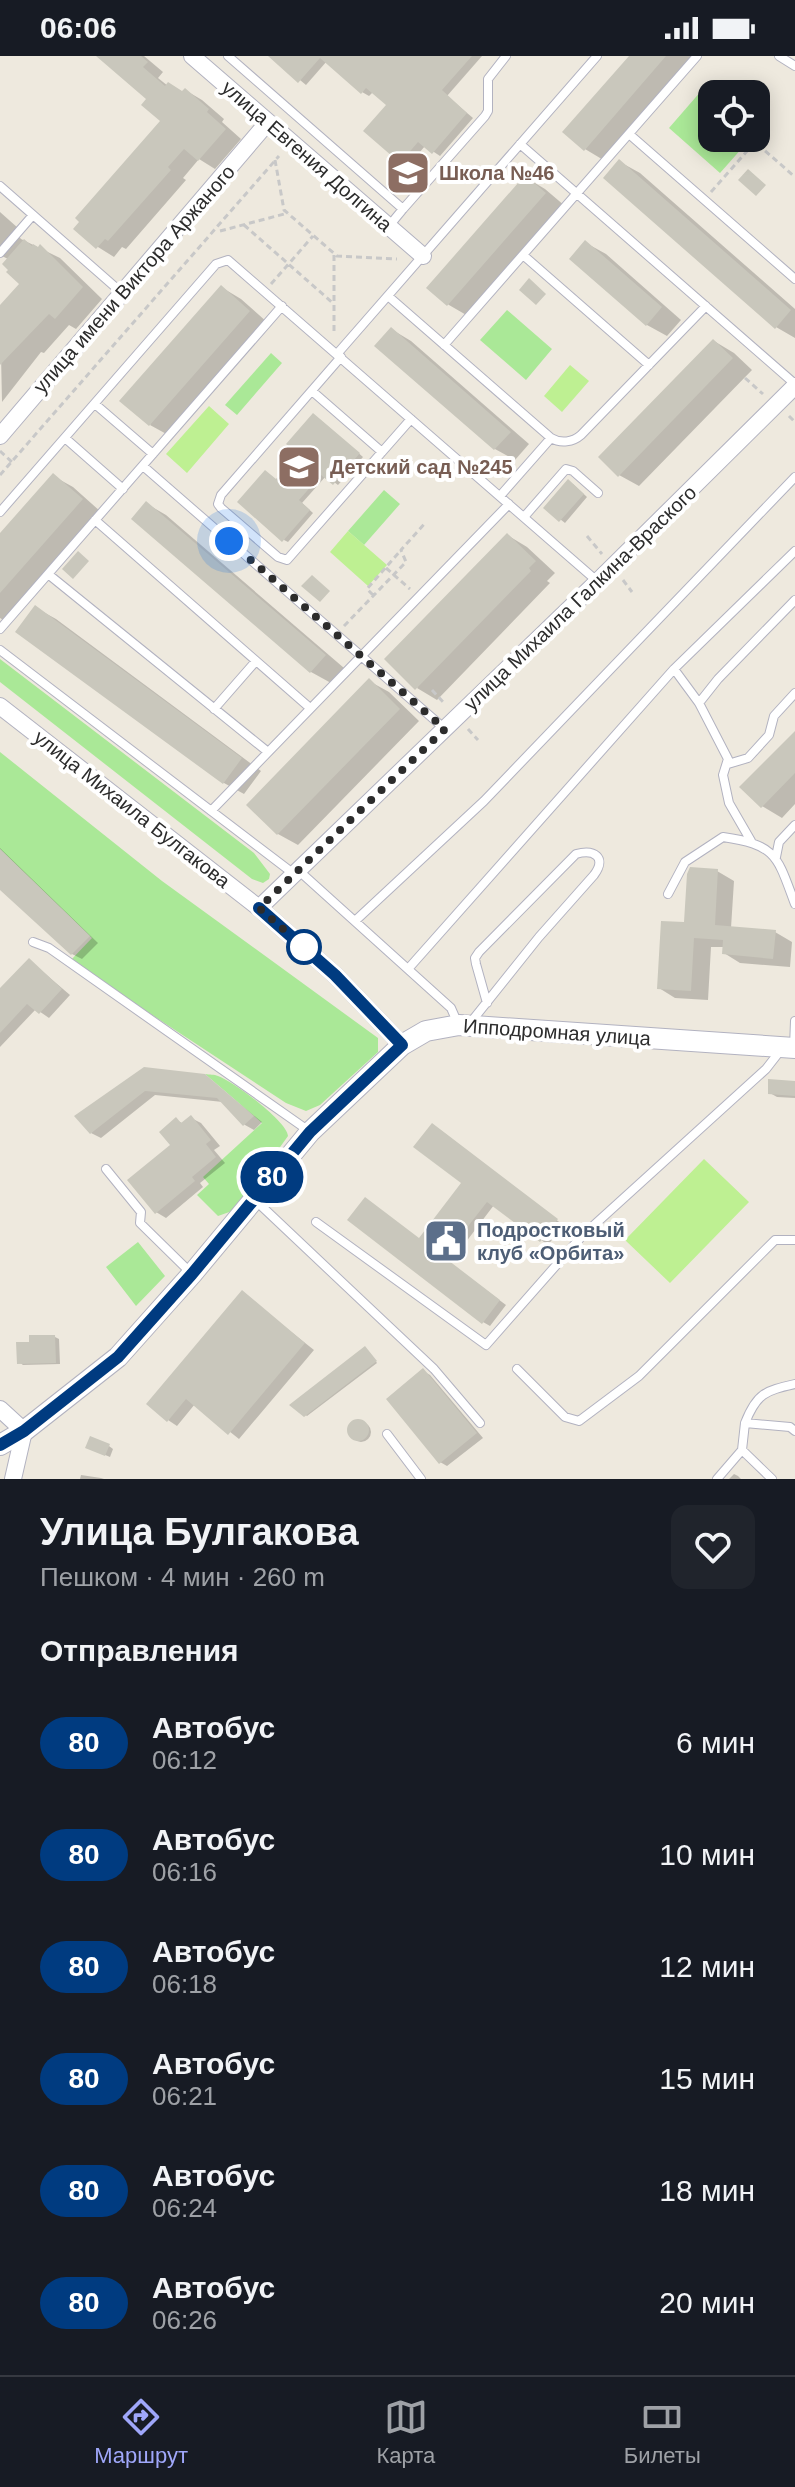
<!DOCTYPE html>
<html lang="ru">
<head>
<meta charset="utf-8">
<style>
  body { margin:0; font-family:Helvetica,sans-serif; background:#20242c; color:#f1f3f6; height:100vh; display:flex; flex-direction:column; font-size:30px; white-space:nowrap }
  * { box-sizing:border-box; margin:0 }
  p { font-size:26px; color:#9ea1a6 }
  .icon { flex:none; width:44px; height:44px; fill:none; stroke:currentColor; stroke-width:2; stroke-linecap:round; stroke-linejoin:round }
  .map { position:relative; height:1423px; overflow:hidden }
  .sheet { display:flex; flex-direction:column; background:#171b24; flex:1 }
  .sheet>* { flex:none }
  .badge { padding:0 16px; border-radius:26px; font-size:28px; line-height:52px }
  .buttons { position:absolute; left:698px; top:24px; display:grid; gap:16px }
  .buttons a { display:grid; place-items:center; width:72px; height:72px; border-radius:16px; background:#171b24; box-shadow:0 4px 20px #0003; font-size:40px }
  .you { position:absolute; width:40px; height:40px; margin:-20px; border:6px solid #fff; border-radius:50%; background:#1a73e8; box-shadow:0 0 0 12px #1a73e833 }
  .map>.badge { position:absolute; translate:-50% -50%; box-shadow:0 0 0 4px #fff }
  h2 { padding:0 40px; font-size:30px; line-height:72px }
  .round { display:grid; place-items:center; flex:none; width:84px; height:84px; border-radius:16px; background:#20242c }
  .summary { display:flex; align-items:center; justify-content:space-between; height:136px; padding:0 40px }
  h1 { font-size:38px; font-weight:600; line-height:60px }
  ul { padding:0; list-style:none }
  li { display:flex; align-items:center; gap:24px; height:112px; padding:0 40px }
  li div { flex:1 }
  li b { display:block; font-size:30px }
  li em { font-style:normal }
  li .badge { min-width:88px; font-weight:700; text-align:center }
  .status { display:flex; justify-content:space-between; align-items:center; height:56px; padding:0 40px; background:#171b24; direction:ltr }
  .status svg { height:22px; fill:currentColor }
  .tab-bar { display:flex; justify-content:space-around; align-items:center; height:112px; border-top:2px solid #363941; background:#171b24; font-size:22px; color:#9ea1a6 }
  .tab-bar a { display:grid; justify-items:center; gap:4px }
  .tab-bar .selected { color:#9fa7fa }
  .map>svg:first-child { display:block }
  .green { fill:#aae897 }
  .pitch { fill:#bef092 }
  .shadow { fill:#0003 }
  .building { fill:#c9c7bc }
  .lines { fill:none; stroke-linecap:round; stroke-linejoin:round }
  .service-casing { stroke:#b2b2c0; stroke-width:10 }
  .minor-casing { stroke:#b2b2c0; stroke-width:18 }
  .tertiary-casing { stroke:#b2b2c0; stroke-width:22 }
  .path { stroke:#c8c8c8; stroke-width:3; stroke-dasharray:6 4; stroke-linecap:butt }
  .service { stroke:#fff; stroke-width:8 }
  .minor { stroke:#fff; stroke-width:16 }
  .tertiary { stroke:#fff; stroke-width:20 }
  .line-casing { stroke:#fff; stroke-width:18 }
  .line { stroke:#003b80; stroke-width:12 }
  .walk { stroke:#2c2c2c; stroke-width:8; stroke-dasharray:0 14.4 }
  .stop-dot { fill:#fff; stroke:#003b80; stroke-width:4 }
  .labels { text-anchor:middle; stroke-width:8; stroke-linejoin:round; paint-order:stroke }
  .street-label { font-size:20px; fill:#2c2c2c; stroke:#fff }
  .education-label { font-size:20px; font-weight:bold; fill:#785e54; stroke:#fff; text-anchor:start }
  .service-label { font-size:20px; font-weight:bold; fill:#4e5e75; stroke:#fff; text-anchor:start }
</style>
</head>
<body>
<div class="status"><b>06:06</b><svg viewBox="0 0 49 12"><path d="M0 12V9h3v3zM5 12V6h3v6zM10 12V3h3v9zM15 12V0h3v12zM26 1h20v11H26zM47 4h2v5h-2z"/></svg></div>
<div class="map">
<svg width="795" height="1423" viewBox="0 0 795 1423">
  <rect width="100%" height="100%" fill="#eee9de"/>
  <!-- green -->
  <path class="green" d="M702,34l10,8v40h39l-31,35 -51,-45z
    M507,254l45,39 -26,31 -46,-40z
    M271,297l11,10 -45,52 -12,-10z
    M384,434l16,14 -36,41 -16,-14z
    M0,603l254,194 16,21 -1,5 -6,4 -11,-4 -252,-197z
    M0,696l162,129 216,157v14l-58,53 -14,6 -20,-8 -216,-142 22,-23 -92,-89z
    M205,1018c5,1 9,0 13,2 15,5 70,46 70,60l-53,74 -17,6 -21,-21 12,-11 -6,-7 59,-54z
    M138,1186l27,34 -29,30 -30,-39z"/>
  <!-- pitch -->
  <path class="pitch" d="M570,309l19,16 -27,31 -18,-16z
    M209,350l20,18 -42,49 -21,-19z
    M348,475l39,34 -19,21 -38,-34z
    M704,1103l45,43 -79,81 -45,-43z"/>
  <!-- shadow -->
  <path class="shadow" d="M99,0h45l19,16 -5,6 10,8 15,7 2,-3 17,10 22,19 -2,3 19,17 -26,30 -16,-10 -16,19 3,2 -60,69 -4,-2 -8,10 -16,-10 -22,-19 87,-107 -15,-22z
    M271,0h211l-35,40 26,22 -33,38 -15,-10 -17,20 -7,-4 -12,-58 -15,-13 -5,5 -7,-4 -35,-31 -21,24z
    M631,0h65l-91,105 -20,-12z
    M620,106l20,11 155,136v29l-19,-11z
    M525,121l20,12 20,17 -97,110 -19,-11 -20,-18z
    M0,156l18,16 -3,4 6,7 39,19 42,41 -26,30 -7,-4 -25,28 -3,-1 -39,50 -2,-94 22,-25 -14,-24 -8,-4z
    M586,187l20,11 75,66 -14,16 -20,-11 -76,-66z
    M221,231l20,12 27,24 -98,113 -20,-11z
    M391,273l20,12 118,103 -14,16 -20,-11 -118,-104z
    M714,285l20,12 18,17 -113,116 -20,-11z
    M318,362l45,39 -25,28 -12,-9 -24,27 11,10 -25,29 -4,-2 17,-86z
    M53,420l20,11 28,25 -96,109 -5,-3v-82z
    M573,428l14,13 -22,26 -19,-15z
    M147,448l19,11 178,153 -13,15 -20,-11 -178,-153z
    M507,479l20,12 28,26 -8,8 3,2 -113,117 -20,-12z
    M36,552l20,11 205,152 -17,23 -20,-11 -206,-151z
    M369,625l20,11 30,29 -121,124 -20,-11 -29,-29z
    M795,678v70l-13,14 -20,-12z
    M0,792l98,95 -16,16 -10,-5 -72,-67z
    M717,815l17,10 -3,47 44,4 17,10 -2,25 -50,-4 -16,-10v-6h-13l-3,53 -33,-2 -16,-10 27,-64z
    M29,904l41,35 -21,23 -13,-9 -36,38v-56z
    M144,1013l61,7 57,46 -8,8 -9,-5 -22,-23 -68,-7 -54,43 -10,-5z
    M795,1027v15l-18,-1 -7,-4z
    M191,1062l10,5 19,23 -6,4 11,13 -25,20 3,4 -37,31 -10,-6 17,-67 3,-25 8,4z
    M439,1073l124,96 -15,20 -54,-40 -44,58 56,42 -16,21 -7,-4 -63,-82 44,-57z
    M242,1237l72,57 -75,89 -44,-35 -18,22 -9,-6z
    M55,1281l4,2 1,25 -37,1 -4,-3 12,-18z
    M366,1293l11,14 -70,53 -14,-11z
    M423,1315l7,4 53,63 -36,28 -7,-4z
    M351 1376a10 10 0 1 1 20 0a10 10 0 1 1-20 0Z
    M109,1390l4,3 -3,8 -19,-8z
    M734,1418l4,2 3,3h-12z
    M81,1419l20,3 3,1h-24z"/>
  <!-- building -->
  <path class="building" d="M96,0h45l7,6 -5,5 22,19 3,-4 14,9 3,-3 24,21 -2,3 19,17 -28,32 -14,-12 -16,18 3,3 -63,71 -3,-2 -9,10 -23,-20 6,-7 -4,-4 85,-97 -19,-16 5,-6z
    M268,0h204l-30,34 25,23 -35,41 -14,-12 -18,21 -37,-32 23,-26 -20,-17 -5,6 -41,-36 -22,25z
    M629,0h37l-82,95 -22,-19z
    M619,103l172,151 -16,19 -172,-151z
    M748,113l18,16 -10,11 -18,-16z
    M525,119l21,18 -99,113 -21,-18z
    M24,183l8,7 1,-2 5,3 2,-3 43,43 -28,32 -6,-5 -49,51v-60l19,-21 -13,-12 2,-2 -6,-6z
    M585,184l77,67 -16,19 -77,-67z
    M529,222l17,16 -10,11 -17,-15z
    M221,229l29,26 -101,115 -30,-25z
    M391,271l120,105 -17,18 -120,-104z
    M713,283l20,19 -115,119 -20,-20z
    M313,357l47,40 -27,32 -12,-10 -22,25 11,10 -28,32 -45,-40 28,-32 11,9 22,-25 -12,-10z
    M53,417l30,26 -83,94v-60z
    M568,423l16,15 -25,28 -16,-14z
    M146,445l180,154 -16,18 -179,-154z
    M507,477l29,28 -7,7 2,3 -116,119 -31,-31z
    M78,495l11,10 -16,18 -11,-10z
    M312,519l18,16 -10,11 -19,-16z
    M35,549l207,153 -19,26 -208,-152z
    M369,622l31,31 -123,126 -31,-30z
    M795,675v42l-34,35 -22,-21z
    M0,793l90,87 -19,19 -71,-65z
    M690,811l28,2 -3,56 61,5 -3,29 -51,-5 1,-14 -29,-2 -3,53 -34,-2 4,-68 23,1 3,-48z
    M29,902l33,31 -23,25 -12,-10 -27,29v-45z
    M144,1011l61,7 49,42 -11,10 -26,-28 -72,-7 -55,43 -16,-18z
    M768,1023l27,2v15l-27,-2z
    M191,1059l20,25 -5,4 10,13 -24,20 3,4 -40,33 -28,-34 43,-35 -11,-13 17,-15 5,6z
    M432,1067l126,96 -18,23 -53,-40 -43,55 56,43 -18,24 -135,-104 18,-23 54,41 42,-55 -48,-36z
    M242,1234l63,53 -77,92 -42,-36 -19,23 -21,-18z
    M29,1279h26l1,28 -39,1 -1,-22h13z
    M365,1290l12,15 -73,56 -15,-12z
    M423,1312l54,65 -38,31 -53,-65z
    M347 1374a11 11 0 1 1 22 0a11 11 0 1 1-22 0Z
    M90,1380l20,8 -5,12 -20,-8z"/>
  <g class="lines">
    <!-- service casing -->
    <g class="service-casing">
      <path id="service" d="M228,0l175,153 -14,17
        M779,0l16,10
        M629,78l166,145
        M520,88l275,240
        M0,130l122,107
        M403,153l82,-93 3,-5v-32l18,-23
        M0,197l33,-38
        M523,199l126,110
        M388,240l163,142c10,6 22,4 30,-3l125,-129
        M444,289l253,-289
        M337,298l260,-298
        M341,301l-120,138 -3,9 3,4 57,49 9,3 124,-141
        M312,335l70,61
        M95,348l58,50
        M65,382l58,51
        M143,410l302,263
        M500,440l51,-58
        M0,456l216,-248 12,-4 369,321
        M524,461l42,-48 7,2 25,22
        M95,464l215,188
        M48,518l220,178
        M0,573l282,-323
        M0,594l294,224
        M674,613l121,-118
        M699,647l19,-24 77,-79
        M214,653l42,-48
        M728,708l20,-6 21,-23 5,-19 21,-23
        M211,755l298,-307
        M776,801l3,-15 16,-17
        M298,814l153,138 7,16
        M668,838l17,-32 38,-25c54,8 54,19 72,67
        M355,865l129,-120 311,-324
        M33,886l16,6 260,183
        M408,913l266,-300 25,34 29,56 -5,16 6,28 22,38
        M471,966l68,-85 55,-62c13,-18 0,-26 -18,-21l-97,98 -4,6 1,6 11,39
        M794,991l1,-26
        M106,1113l35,43 -1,11 52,51
        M256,1145l178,168 46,54
        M316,1166l170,123 96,-109 184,-167 14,-18
        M517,1313l48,48 14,4 60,-45 136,-136h20
        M745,1367c12,-30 20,-32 50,-39
        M387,1378l34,45
        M742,1394l30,29
        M717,1423l25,-29 3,-27 45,4 5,4"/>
    </g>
    <!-- minor casing -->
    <g class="minor-casing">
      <path id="minor" d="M192,0l231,200
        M0,380l268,-314
        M0,650l259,202 76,67 67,70
        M259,852l339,-327 197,-195
        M0,1353l24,22 -11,48"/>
    </g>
    <!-- tertiary casing -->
    <g class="tertiary-casing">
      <path id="tertiary" d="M0,1389l24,-14 94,-74 74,-83 118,-142 92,-87 24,-14 33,-6 336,23"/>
    </g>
    <!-- path -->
    <path class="path" d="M275,104l9,50 53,46 60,3
      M711,136l44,-50 40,35
      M244,169l90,79
      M220,175l68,-18
      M334,199v76
      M271,228l42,-48
      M745,322l18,16
      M789,360l6,6
      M0,395l12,11
      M0,419l279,-319
      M587,480l15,18
      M386,512l24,21
      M623,524l9,12
      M373,539l-6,-6 34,-39
      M344,570l62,-64 -5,-12 25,-28
      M432,634l12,13
      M468,673l10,11"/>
    <!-- service -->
    <use href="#service" class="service"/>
    <!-- minor -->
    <use href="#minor" class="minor"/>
    <!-- tertiary -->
    <use href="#tertiary" class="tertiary"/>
  </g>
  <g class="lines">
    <!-- line casing -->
    <g class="line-casing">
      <path id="line" d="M0,1389l24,-14 94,-74 74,-83 118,-142 92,-87 -67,-70 -76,-67"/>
    </g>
    <!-- line -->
    <use href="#line" class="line"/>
    <!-- walk -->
    <path class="walk" d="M229,485l216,188 -186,179 45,39"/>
  </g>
  <!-- icons -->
  <defs>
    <g id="school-square" transform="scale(2.3)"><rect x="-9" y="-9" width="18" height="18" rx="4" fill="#8d6e63" stroke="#fff"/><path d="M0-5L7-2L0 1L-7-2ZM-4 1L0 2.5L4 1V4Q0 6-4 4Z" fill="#fff"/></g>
    <g id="civic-square" transform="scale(2.3)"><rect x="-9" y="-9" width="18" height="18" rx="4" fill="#5c6f8a" stroke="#fff"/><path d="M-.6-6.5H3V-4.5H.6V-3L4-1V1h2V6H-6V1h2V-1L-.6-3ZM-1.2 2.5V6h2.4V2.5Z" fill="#fff"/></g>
  </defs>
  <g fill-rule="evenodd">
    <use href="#school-square" x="408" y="117"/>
    <use href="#school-square" x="299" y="411"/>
    <use href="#civic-square" x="446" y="1185"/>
  </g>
  <!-- markers -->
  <circle class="stop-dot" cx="304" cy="891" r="16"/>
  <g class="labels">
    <!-- street labels -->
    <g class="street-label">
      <text transform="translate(307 100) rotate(41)" y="7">улица Евгения Долгина</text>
      <text transform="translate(134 223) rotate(-49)" y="7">улица имени Виктора Аржаного</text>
      <text transform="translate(580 542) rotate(-44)" y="7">улица Михаила Галкина-Враского</text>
      <text transform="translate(132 753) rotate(38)" y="7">улица Михаила Булгакова</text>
      <text transform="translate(557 976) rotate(4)" y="7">Ипподромная улица</text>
    </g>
    <!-- education labels -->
    <g class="education-label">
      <text x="439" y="124">Школа №46</text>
      <text x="330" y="418">Детский сад №245</text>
    </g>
    <!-- service labels -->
    <g class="service-label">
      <text x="477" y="1181">Подростковый<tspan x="477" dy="23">клуб «Орбита»</tspan></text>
    </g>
  </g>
</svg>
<div class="buttons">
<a><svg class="icon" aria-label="locate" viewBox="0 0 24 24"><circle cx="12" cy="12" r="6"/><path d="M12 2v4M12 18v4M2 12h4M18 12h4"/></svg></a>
</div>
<div class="you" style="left:229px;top:485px"></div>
<b class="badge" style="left:272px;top:1121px;background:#003b80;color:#fff">80</b>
</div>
<section class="sheet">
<div class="summary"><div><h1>Улица Булгакова</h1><p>Пешком · 4 мин · 260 m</p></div><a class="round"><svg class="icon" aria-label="heart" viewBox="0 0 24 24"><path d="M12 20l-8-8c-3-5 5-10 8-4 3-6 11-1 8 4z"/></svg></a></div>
<h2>Отправления</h2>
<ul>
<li><span class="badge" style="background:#003b80;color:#fff">80</span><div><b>Автобус</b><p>06:12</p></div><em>6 мин</em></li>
<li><span class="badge" style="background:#003b80;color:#fff">80</span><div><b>Автобус</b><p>06:16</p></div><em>10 мин</em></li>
<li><span class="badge" style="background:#003b80;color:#fff">80</span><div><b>Автобус</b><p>06:18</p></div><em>12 мин</em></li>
<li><span class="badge" style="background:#003b80;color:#fff">80</span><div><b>Автобус</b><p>06:21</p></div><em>15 мин</em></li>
<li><span class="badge" style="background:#003b80;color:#fff">80</span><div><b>Автобус</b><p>06:24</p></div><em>18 мин</em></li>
<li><span class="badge" style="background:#003b80;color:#fff">80</span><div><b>Автобус</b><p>06:26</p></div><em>20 мин</em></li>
</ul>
</section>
<nav class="tab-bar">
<a class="selected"><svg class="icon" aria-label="directions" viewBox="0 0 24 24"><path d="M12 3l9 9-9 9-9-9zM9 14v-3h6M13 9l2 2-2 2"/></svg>Маршрут</a>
<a><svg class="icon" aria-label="map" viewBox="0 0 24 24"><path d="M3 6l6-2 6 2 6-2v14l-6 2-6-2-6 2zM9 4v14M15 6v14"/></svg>Карта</a>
<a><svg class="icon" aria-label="tickets" viewBox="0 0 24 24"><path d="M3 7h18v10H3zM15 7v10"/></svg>Билеты</a>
</nav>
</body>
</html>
